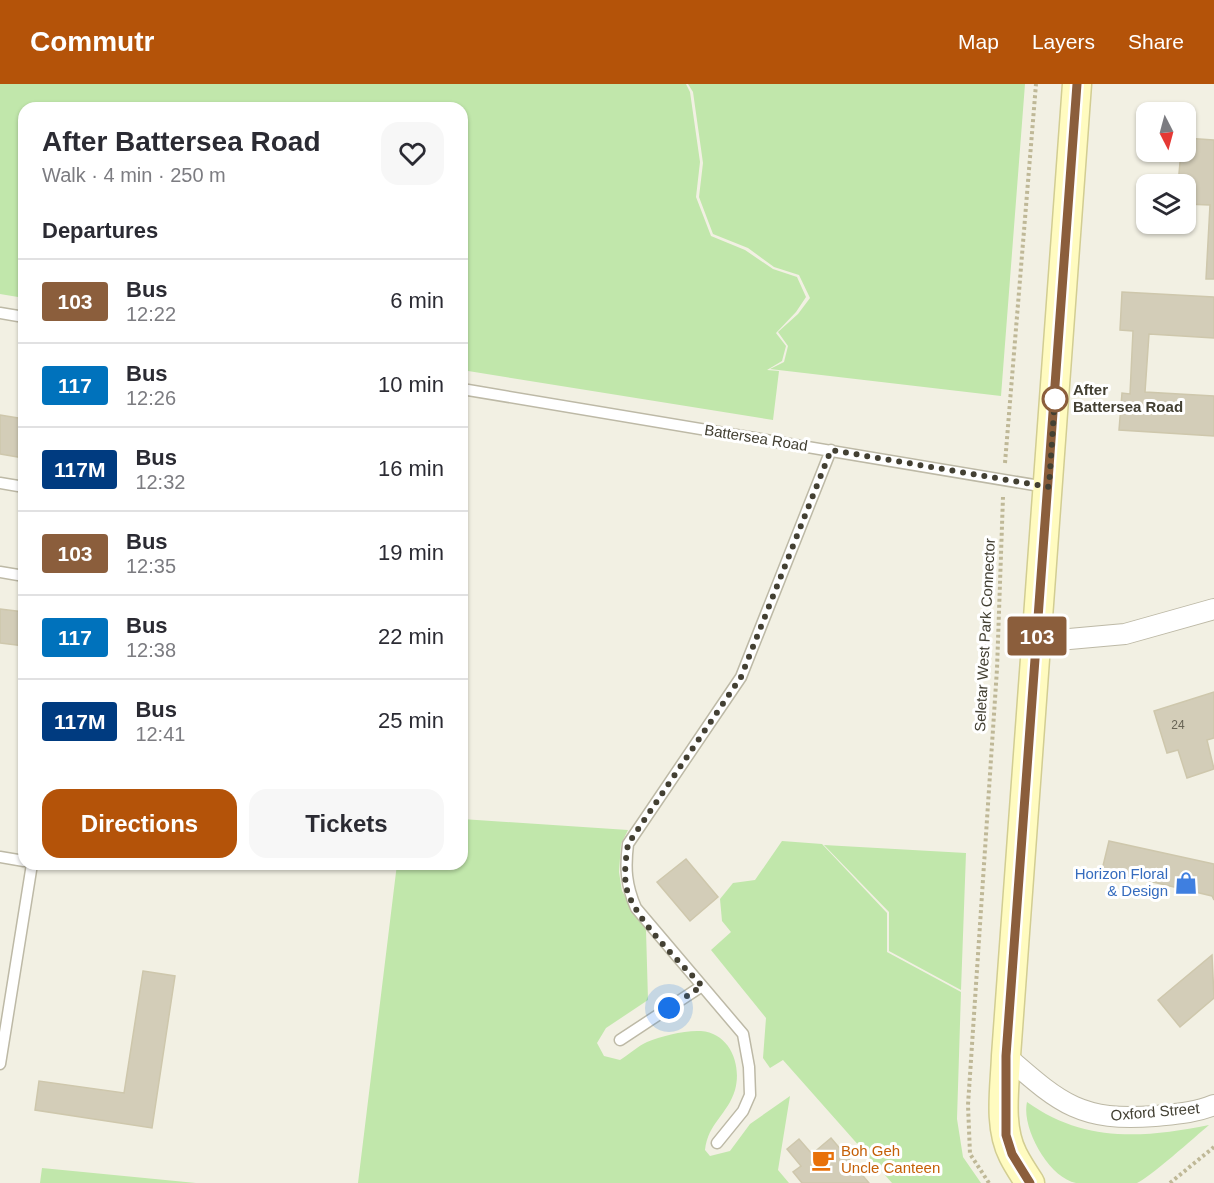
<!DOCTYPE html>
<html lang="en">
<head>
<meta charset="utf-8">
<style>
  body { margin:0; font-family:Helvetica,sans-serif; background:#f7f7f7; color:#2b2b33; height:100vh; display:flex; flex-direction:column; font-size:22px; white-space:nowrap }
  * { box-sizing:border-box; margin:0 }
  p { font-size:20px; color:#7c7c81 }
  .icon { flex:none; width:33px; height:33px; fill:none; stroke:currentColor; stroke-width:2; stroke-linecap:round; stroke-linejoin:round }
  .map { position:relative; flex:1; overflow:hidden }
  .drawer { position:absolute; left:18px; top:18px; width:450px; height:768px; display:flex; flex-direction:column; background:#fff; border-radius:18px; box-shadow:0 2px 4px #0004 }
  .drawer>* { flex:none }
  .badge { padding:0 12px; border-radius:4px; font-size:21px; line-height:39px }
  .needle { width:39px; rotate:174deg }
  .tools { position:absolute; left:1136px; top:18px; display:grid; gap:12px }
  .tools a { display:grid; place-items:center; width:60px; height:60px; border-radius:12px; background:#fff; box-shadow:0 2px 4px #0004; font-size:30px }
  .you { position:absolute; width:30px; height:30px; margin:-15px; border:4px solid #fff; border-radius:50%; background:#1a73e8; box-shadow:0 0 0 9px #1a73e833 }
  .map>.badge { position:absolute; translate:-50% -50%; box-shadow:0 0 0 3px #fff }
  h2 { padding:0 24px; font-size:22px; line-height:54px }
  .round { display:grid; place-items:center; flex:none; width:63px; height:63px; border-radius:18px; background:#f7f7f7 }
  .headline { display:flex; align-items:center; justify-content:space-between; height:102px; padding:0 24px }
  h1 { font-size:28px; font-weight:700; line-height:45px }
  .primary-button { display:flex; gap:12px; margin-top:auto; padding:12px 24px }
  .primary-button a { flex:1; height:69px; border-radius:18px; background:#b45309; color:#fff; font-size:24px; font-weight:700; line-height:69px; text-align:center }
  .primary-button a+a { background:#f7f7f7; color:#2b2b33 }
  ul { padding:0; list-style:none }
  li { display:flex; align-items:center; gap:18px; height:84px; padding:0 24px; border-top:2px solid #e1e1e2 }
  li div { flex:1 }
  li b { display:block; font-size:22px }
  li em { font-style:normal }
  li .badge { min-width:66px; font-weight:700; text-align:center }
  header { display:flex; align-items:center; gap:36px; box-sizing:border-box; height:84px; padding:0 30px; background:#b45309; color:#fff }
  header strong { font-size:28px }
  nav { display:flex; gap:33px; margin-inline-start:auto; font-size:21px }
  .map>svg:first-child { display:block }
  .green { fill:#c1e7ab }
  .building { fill:#d3cdb8; stroke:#cec7ac; stroke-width:1.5 }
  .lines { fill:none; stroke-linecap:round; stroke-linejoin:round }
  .lane-casing { stroke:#bdb9a6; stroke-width:13 }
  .street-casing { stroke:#bdb9a6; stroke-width:22 }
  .secondary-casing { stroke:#d2cd92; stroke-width:31 }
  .path { stroke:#bfb897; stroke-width:4; stroke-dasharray:3 3; stroke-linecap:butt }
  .lane { stroke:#fff; stroke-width:10 }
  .street { stroke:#fff; stroke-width:20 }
  .secondary { stroke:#fffbc0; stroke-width:28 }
  .line-casing { stroke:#fff; stroke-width:14 }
  .line { stroke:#8b5e3c; stroke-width:9 }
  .walk { stroke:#434033; stroke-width:6; stroke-dasharray:0 10.8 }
  .stop-dot { fill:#fff; stroke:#8b5e3c; stroke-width:3 }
  .labels { text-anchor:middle; stroke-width:6; stroke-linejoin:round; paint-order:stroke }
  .number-label { font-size:12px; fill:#676354 }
  .stop-label { font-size:15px; font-weight:bold; fill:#434033; stroke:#fff; text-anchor:start }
  .street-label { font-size:15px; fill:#434033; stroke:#fff }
  .shop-label { font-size:15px; fill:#366cbe; stroke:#fff; text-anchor:end }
  .food-label { font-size:15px; fill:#c56008; stroke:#fff; text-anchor:start }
</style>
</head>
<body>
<header>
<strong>Commutr</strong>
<nav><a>Map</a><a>Layers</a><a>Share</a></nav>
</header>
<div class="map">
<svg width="1214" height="1099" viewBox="0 0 1214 1099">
  <rect width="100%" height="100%" fill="#f2f0e3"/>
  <!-- green -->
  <path class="green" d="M0,0h686l4,8 10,70 -4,35 15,39 34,14 28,19 24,8 9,20 -10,15 -20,21 10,13 -4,15 -15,9 12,1 -6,49 -311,-50v-262h-438v190l-24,-4z
    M688,0h337l-24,312 -231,-27 14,-7 4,-16 -10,-14 20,-18 12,-16 -11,-23 -25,-8 -26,-19 -35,-14 -14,-37 4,-34 -10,-71z
    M462,735l166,11 -7,14 -2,28 3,19 24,39 2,70 -42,28 -9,15 7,13 16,4c8,-5 18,-14 27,-18 14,-6 38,-12 54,-11 29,2 41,34 34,59 -7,24 -27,33 -30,60l5,6 20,-5 20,-27 40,-28 -12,74 11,13h-431l39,-319h65z
    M782,757l40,3 65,69v39l74,40 -4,127 6,38 18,26h-89l-109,-123 -13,8 -7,-10 3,-40 -55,-68 20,-18 -9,-11 -2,-22 13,-16 22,-3z
    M824,761l142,8 -5,137 -72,-39v-39z
    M1027,1018c57,41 117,36 182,23 -13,11 -61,54 -72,58 -6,0 -54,0 -61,0 -27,-5 -55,-55 -49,-81z
    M42,1084l154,15h-156z"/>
  <!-- building -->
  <path class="building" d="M1185,54l29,2v139h-8l4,-74 -25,-1v-20h-7l3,-32h4z
    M1122,208l92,5v41l-65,-4 -4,58 69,4v40l-95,-6 3,-37 8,1 3,-63 -13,-1z
    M0,331l24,4v39l-24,-4z
    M0,525l24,3v34l-24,-3z
    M1214,608v46l-7,2 7,29 -27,9 -9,-28 -11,3 -13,-42z
    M1109,757l105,23v36l-2,-4 -110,-26z
    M686,775l32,38 -28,24 -33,-39z
    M1212,871l2,43 -34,29 -22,-27z
    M143,887l32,5 -23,152 -117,-18 4,-29 85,12z
    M831,1054l38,45h-67l-9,-11 8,-6 -14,-17 12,-10 13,15z"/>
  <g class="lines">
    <!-- lane casing -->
    <g class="lane-casing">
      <path id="lane" d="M0,229l24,4
        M462,305l584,98
        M0,399l24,4
        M0,488l24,4
        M0,773l24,4
        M620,956l82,-54
        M0,980l32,-200
        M717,1059l26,-32 7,-16 -1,-28 -6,-33 -107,-126c-10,-23 -11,-40 -8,-64l113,-167 90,-227"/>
    </g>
    <!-- street casing -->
    <g class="street-casing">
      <path id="street" d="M1036,558l89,-8 89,-25
        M1006,972c54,47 74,66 149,60 20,-2 40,-3 59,-11"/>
    </g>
    <!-- secondary casing -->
    <g class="secondary-casing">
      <path id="secondary" d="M1030,1099c-6,-9 -12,-18 -17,-28 -15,-29 -8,-68 -7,-99l71,-972"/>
    </g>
    <!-- path -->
    <path class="path" d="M1005,379l31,-379
      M989,1099l-19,-29 -2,-49 29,-436 6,-172
      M1170,1099l44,-36"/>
    <!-- lane -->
    <use href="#lane" class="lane"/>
    <!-- street -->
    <use href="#street" class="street"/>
    <!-- secondary -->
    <use href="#secondary" class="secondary"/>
  </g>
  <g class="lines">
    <!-- line casing -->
    <g class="line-casing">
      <path id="line" d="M1030,1099l-18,-29 -6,-19v-79l71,-972"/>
    </g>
    <!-- line -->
    <use href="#line" class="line"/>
    <!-- walk -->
    <path class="walk" d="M669,924l33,-22c-22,-24 -70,-69 -76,-100 -2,-14 0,-29 2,-42l113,-167 90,-227 218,37 6,-92v4"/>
  </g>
  <!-- icons -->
  <defs>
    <g id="shop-bare" transform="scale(1.8)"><path d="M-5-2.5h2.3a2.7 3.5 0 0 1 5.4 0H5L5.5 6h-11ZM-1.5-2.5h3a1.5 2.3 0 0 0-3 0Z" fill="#3f7fe0" stroke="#fff" stroke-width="2.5" paint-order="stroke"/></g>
    <g id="cafe-bare" transform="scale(1.8)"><path d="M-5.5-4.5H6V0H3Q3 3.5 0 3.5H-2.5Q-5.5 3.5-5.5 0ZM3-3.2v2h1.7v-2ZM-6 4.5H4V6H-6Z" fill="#e8710a" stroke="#fff" stroke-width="2.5" paint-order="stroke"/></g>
  </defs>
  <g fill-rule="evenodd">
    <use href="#shop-bare" x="1186" y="799"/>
    <use href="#cafe-bare" x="823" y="1076"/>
  </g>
  <!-- markers -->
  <circle class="stop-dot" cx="1055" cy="315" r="12"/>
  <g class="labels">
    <!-- number labels -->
    <g class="number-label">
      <text x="1178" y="645">24</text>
    </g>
    <!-- stop labels -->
    <g class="stop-label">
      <text x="1073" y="311">After<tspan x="1073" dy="17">Battersea Road</tspan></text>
    </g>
    <!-- street labels -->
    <g class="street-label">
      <text transform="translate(756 354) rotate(9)" y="5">Battersea Road</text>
      <text transform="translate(985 551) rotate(-87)" y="5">Seletar West Park Connector</text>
      <text transform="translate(1155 1028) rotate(-5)" y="5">Oxford Street</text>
    </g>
    <!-- shop labels -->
    <g class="shop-label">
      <text x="1168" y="795">Horizon Floral<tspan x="1168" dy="17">&amp; Design</tspan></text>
    </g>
    <!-- food labels -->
    <g class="food-label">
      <text x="841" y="1072">Boh Geh<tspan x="841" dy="17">Uncle Canteen</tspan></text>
    </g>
  </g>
</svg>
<div class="tools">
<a><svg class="needle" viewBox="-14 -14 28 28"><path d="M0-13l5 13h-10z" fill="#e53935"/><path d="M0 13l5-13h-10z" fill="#7c7c81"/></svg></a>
<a><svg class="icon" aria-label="layers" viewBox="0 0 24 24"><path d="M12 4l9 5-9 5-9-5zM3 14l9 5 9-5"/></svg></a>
</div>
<div class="you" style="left:669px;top:924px"></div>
<b class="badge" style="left:1037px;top:552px;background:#8b5e3c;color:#fff">103</b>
<section class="drawer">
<div class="headline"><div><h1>After Battersea Road</h1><p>Walk · 4 min · 250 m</p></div><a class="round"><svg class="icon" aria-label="heart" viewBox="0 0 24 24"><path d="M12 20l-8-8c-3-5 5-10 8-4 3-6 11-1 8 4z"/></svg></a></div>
<h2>Departures</h2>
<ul>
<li><span class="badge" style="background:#8b5e3c;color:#fff">103</span><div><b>Bus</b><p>12:22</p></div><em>6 min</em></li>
<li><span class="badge" style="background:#0072bc;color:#fff">117</span><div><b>Bus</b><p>12:26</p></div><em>10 min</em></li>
<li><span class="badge" style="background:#003b80;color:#fff">117M</span><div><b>Bus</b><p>12:32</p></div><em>16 min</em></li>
<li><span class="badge" style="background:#8b5e3c;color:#fff">103</span><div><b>Bus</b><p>12:35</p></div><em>19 min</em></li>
<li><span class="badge" style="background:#0072bc;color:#fff">117</span><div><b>Bus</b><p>12:38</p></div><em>22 min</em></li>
<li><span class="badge" style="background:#003b80;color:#fff">117M</span><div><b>Bus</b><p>12:41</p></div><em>25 min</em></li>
</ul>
<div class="primary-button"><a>Directions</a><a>Tickets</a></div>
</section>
</div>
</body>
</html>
